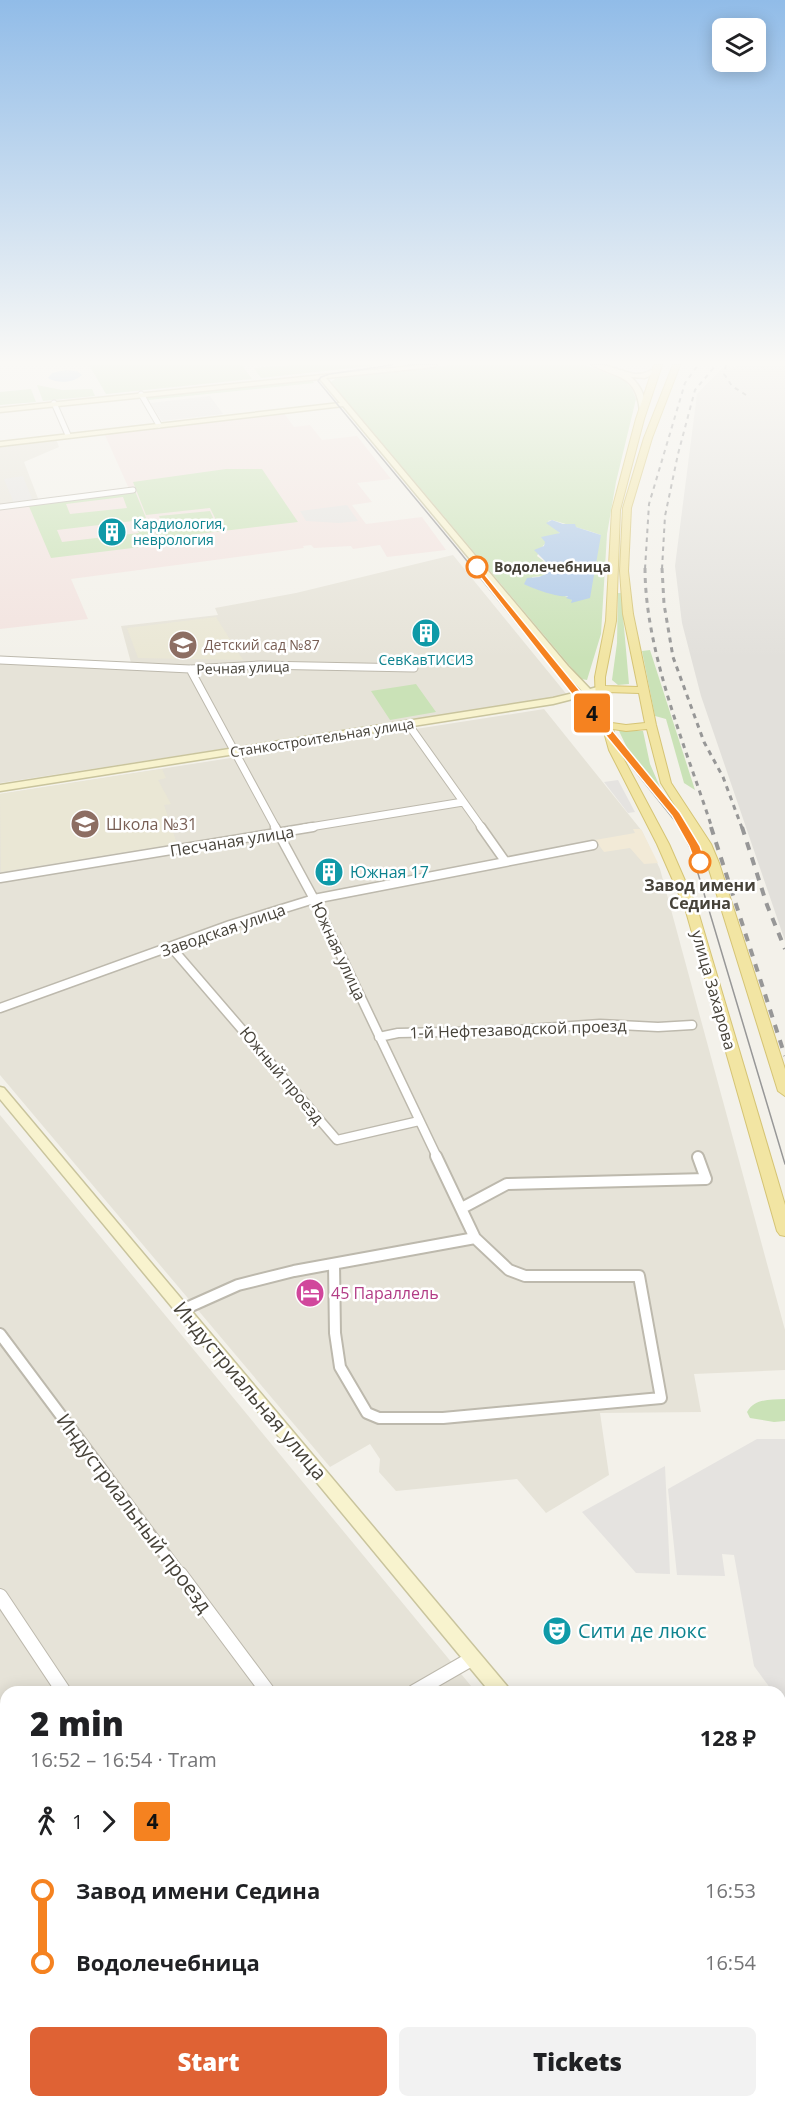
<!DOCTYPE html>
<html lang="en">
<head>
<meta charset="utf-8">
<style>
  body { margin:0; font-family:"Open Sans",sans-serif; background:#f2f2f2; color:#202124; height:100vh; display:flex; flex-direction:column; font-size:22px; white-space:nowrap }
  * { box-sizing:border-box; margin:0 }
  p { font-size:20px; color:#757577 }
  .icon { flex:none; width:33px; height:33px; fill:none; stroke:currentColor; stroke-width:2; stroke-linecap:round; stroke-linejoin:round }
  .map { position:relative; flex:1; overflow:hidden }
  .drawer { position:absolute; left:0px; top:1686px; width:786px; height:422px; display:flex; flex-direction:column; background:#fff; border-radius:18px 18px 0 0; box-shadow:0 3px 15px #0003 }
  .drawer>* { flex:none }
  .badge { padding:0 12px; border-radius:4px; font-size:21px; line-height:39px }
  .buttons { position:absolute; left:712px; top:18px; display:grid; gap:12px }
  .buttons a { display:grid; place-items:center; width:54px; height:54px; border-radius:9px; background:#fff; box-shadow:0 3px 15px #0003; font-size:30px }
  .map>.badge { position:absolute; translate:-50% -50%; box-shadow:0 0 0 3px #fff }
  .legs { display:flex; align-items:center; gap:9px; height:66px; padding:0 30px; font-size:20px }
  .legs p { margin-inline-start:auto }
  .summary { display:flex; align-items:center; justify-content:space-between; height:102px; padding:0 30px }
  h1 { font-size:33px; font-weight:800; line-height:45px }
  .cta { display:flex; gap:12px; margin-top:auto; padding:12px 30px }
  .cta a { flex:1; height:69px; border-radius:9px; background:#df6234; color:#fff; font-size:24px; font-weight:800; line-height:69px; text-align:center }
  .cta a+a { background:#f2f2f2; color:#202124 }
  ul { padding:0 30px; list-style:none }
  li { display:flex; align-items:center; gap:21px; height:72px; font-size:22px }
  li i { display:grid; place-items:center; width:9px; height:100%; margin:0 8px; background:currentColor }
  li i::after { content:''; width:15px; height:15px; margin:-8px; border:4px solid; border-radius:50%; background:#fff }
  li p { margin-inline-start:auto }
  li:first-child i { background:linear-gradient(#0000 50%,currentColor 0) }
  li:last-child i { background:linear-gradient(currentColor 50%,#0000 0) }
  .map>svg:first-child { display:block }
  .residential { fill:#e6e3d8 }
  .commercial { fill:#f2ead7 }
  .industrial { fill:#e2e0db }
  .education { fill:#eae7d5 }
  .medical { fill:#f2e3df }
  .green { fill:#cae2b7; fill-rule:evenodd }
  .parking { fill:#e5e3e0 }
  .water { fill:#aec9e8 }
  .lines { fill:none; stroke-linecap:round; stroke-linejoin:round }
  .street-far4-casing { stroke:#bdb9ad; stroke-width:7 }
  .street-far3-casing { stroke:#bdb9ad; stroke-width:9 }
  .street-far2-casing { stroke:#bdb9ad; stroke-width:11 }
  .street-far1-casing { stroke:#bdb9ad; stroke-width:14 }
  .street-casing { stroke:#bdb9ad; stroke-width:16 }
  .secondary-casing { stroke:#c9c49d; stroke-width:3 }
  .primary-casing { stroke:#d5c475; stroke-width:2 }
  .street-far4 { stroke:#fff; stroke-width:5 }
  .street-far3 { stroke:#fff; stroke-width:7 }
  .street-far2 { stroke:#fff; stroke-width:8 }
  .street-far1 { stroke:#fff; stroke-width:10 }
  .street { stroke:#fff; stroke-width:14 }
  .secondary { fill:#f8f3ce; fill-rule:evenodd }
  .primary { fill:#f2e5a3; fill-rule:evenodd }
  .tram { stroke:#979797; stroke-width:1.5 }
  .rail-far2 { stroke:#979797; stroke-width:2; stroke-dasharray:4.5 4.5; stroke-linecap:butt }
  .rail-far1 { stroke:#979797; stroke-width:3; stroke-dasharray:5 5; stroke-linecap:butt }
  .rail { stroke:#979797; stroke-width:4; stroke-dasharray:8 8; stroke-linecap:butt }
  .line-1 { fill:#f58220; stroke:#fff; stroke-width:1.5 }
  .stop-1-dot { fill:#fff; stroke:#f58220; stroke-width:3 }
  .labels { text-anchor:middle; stroke-width:5; stroke-linejoin:round; paint-order:stroke }
  .far-culture-label { font-size:14px; fill:#0d838f; stroke:#fff; text-anchor:start }
  .far-stop-label { font-size:14px; font-weight:bold; fill:#464239; stroke:#fff; text-anchor:start }
  .far-education-label { font-size:14px; fill:#785e54; stroke:#fff; text-anchor:start }
  .far-street-label { font-size:14px; fill:#464239; stroke:#fff }
  .education-label { font-size:16px; fill:#785e54; stroke:#fff; text-anchor:start }
  .street-label { font-size:16px; fill:#464239; stroke:#fff }
  .culture-label { font-size:16px; fill:#0d838f; stroke:#fff; text-anchor:start }
  .stop-label { font-size:16px; font-weight:bold; fill:#464239; stroke:#fff }
  .hotel-label { font-size:16px; fill:#b23c85; stroke:#fff; text-anchor:start }
  .near-street-label { font-size:20px; fill:#464239; stroke:#fff }
  .near-culture-label { font-size:20px; fill:#0d838f; stroke:#fff; text-anchor:start }
</style>
</head>
<body>
<div class="map">
<svg width="785" height="2107" viewBox="0 0 785 2107">
  <rect width="100%" height="100%" fill="#f3f1ea"/>
  <!-- residential -->
  <path class="residential" d="M56,439l3,8 -35,15 15,39 -39,4v-59z
    M453,555l115,141 -568,87v-120l133,7 -12,-44 97,-11 -3,-7 81,-15z
    M544,709l98,122 18,38 125,461v40l-91,4 7,38 -101,1 9,62 -63,38 -29,-34 -121,12 -17,-19 1,-13 -10,-15 -40,23 -330,-392v-281z
    M0,1115l476,577h-470v410h774v-26l5,6v25h-785z"/>
  <!-- commercial -->
  <path class="commercial" d="M633,829h8l17,34 -14,1 -14,-16 -26,4 -9,-12 40,-7z"/>
  <!-- industrial -->
  <path class="industrial" d="M737,365h48v576l-84,-245 -19,-73 -7,-57 22,-172 27,-28 11,1z"/>
  <!-- education -->
  <path class="education" d="M216,617l27,43 -105,-2 -11,-30z
    M162,769l4,9 -8,2 13,24 -7,1 13,39 -176,28 -1,-78z"/>
  <!-- medical -->
  <path class="medical" d="M283,412l11,15 16,-2 12,15 35,-4 34,43 -34,4 15,19 -20,3 14,19 56,-7 24,33 -59,7 -7,-12 -27,4 -2,-3 -37,2 -3,-3 -8,1 1,2 -233,31 17,40 -88,10v-119l12,-2 4,-3 114,-14 -26,-58z"/>
  <!-- green -->
  <path class="green" d="M89,365h153l10,14 -146,15z
    M291,365h88l-118,13 -7,-10z
    M449,365h136l39,15 8,9 4,10 -20,83 -9,52 -6,100 -14,46 -6,-1 -250,-297 7,-5zM552,520c16,5 32,9 49,15l-30,67 1,-2c-6,-6 -29,-10 -38,-12l-2,-11 13,-1 4,-11 -12,-9c8,-14 10,-16 23,-23l-12,-12z
    M311,379l3,4 -166,17 -2,-4z
    M37,385l25,5 30,-1 3,7 -52,5z
    M31,389l5,13 -36,3v-13z
    M226,469h36l36,53 -141,17 -2,-7 63,-8 -8,-16 -64,7 -13,-33z
    M135,491l22,54 -106,13 -23,-54zM123,497l4,11 -57,6 -4,-10zM133,521l6,12 -77,9 -5,-12z
    M210,511l5,11 -52,5 -4,-11z
    M618,593h3l8,91 -11,1 -6,-5 5,-37z
    M650,650l45,140 -11,-7 -18,-64 -11,-3 -13,-65z
    M416,684l20,28 -46,8 -19,-29z
    M619,731h24l7,33 13,30 -32,-38z
    M785,1399v22l-11,1 -24,-4 -3,-6c8,-14 23,-12 38,-13z"/>
  <!-- parking -->
  <path class="parking" d="M210,396l13,18 -61,7 -12,-18z
    M23,476l10,25 -19,2 -10,-24z
    M347,505l11,16 -19,2 -33,-2 -6,-10z
    M618,780l17,32 -7,1 -24,-31z
    M757,1439h28v268l-5,-6v-9h-7l-19,-26 -20,-111 -12,-1 3,22 -48,-1 -9,-86z
    M665,1466l5,108 -34,-1 -54,-61z
    M785,1797v179l-4,-5 -1,-9v-112l4,-6 -4,-35z"/>
  <!-- water -->
  <path class="water" d="M66,370l11,1 5,4c-9,8 -24,9 -34,3l4,-5z
    M552,520l11,4h12l1,3 25,8 -11,63 -19,5 1,-3 -6,-2 2,-2c-9,2 -35,-7 -44,-12l3,-6 12,-1 9,-4 1,-8 -15,-15 10,-4 1,-4 -4,-5 19,-4 -14,-10z"/>
  <g class="lines">
    <!-- street-far4 casing -->
    <g class="street-far4-casing">
      <path id="street-far4" d="M141,394l18,31
        M54,403l14,32
        M0,507l133,-17"/>
    </g>
    <!-- street-far3 casing -->
    <g class="street-far3-casing">
      <path id="street-far3" d="M0,660l190,9 70,-4 154,3
        M190,669l86,159
        M408,724l74,104
        M304,828l159,-26"/>
    </g>
    <!-- street-far2 casing -->
    <g class="street-far2-casing">
      <path id="street-far2" d="M275,827l39,72 123,258
        M481,827l24,34
        M0,878l313,-51
        M171,947l166,193 82,-19
        M0,1008l230,-83 84,-26 279,-54
        M379,1037l19,-4 103,-2 99,-7 58,3 34,-2"/>
    </g>
    <!-- street-far1 casing -->
    <g class="street-far1-casing">
      <path id="street-far1" d="M462,1208l45,-24 199,-5 -8,-22
        M334,1264l1,69 5,34 27,46 12,5h64l218,-20 -22,-122h-114l-16,-6 -34,-32 -39,-82
        M182,1310l56,-25 56,-14 181,-33
        M0,1334l181,242"/>
    </g>
    <!-- street casing -->
    <g class="street-casing">
      <path id="street" d="M180,1574l88,118
        M0,1596l64,96
        M414,1692l59,-34
        M0,1934l6,-3"/>
    </g>
    <!-- secondary casing -->
    <g class="secondary-casing">
      <path id="secondary" d="M421,365h16l-3,2 -108,11 242,288 22,23 11,-3 4,3 -1,2 -51,13 -553,87v-6l553,-87 29,-7 -20,-21 -219,-264 -343,40v-4l340,-39 -20,-24 -320,33v-4z
        M592,365c15,-2 29,7 43,9 10,1 16,-5 24,-5v2l-14,7 -14,-1c10,9 16,22 14,35l-5,-1c-4,-37 -22,-32 -48,-46z
        M0,1087l4,1 503,598 3,6h-20l-490,-593z
        M780,2021l5,2v24l-5,-2z"/>
    </g>
    <!-- primary casing -->
    <g class="primary-casing">
      <path id="primary" d="M654,365h8l-18,54 -24,91 -4,111 -11,56v9l33,1 -15,-73 -3,-43 3,-63 21,-70 29,-73h7l-28,73 -21,70 -3,63 5,43 23,111 15,58 40,61 8,19 66,206v27l-7,-5 -71,-228 -8,-19 -38,-61 -14,-54 -21,2 -13,-2 6,21 50,94 28,64 88,297v31l-5,-1 -3,-4 -92,-323 -28,-64 -48,-94 -13,-47 -1,-26 11,-56 6,-111 24,-91zM606,692l33,1 6,30 -19,2 -14,-2z"/>
    </g>
    <!-- street-far4 -->
    <use href="#street-far4" class="street-far4"/>
    <!-- street-far3 -->
    <use href="#street-far3" class="street-far3"/>
    <!-- street-far2 -->
    <use href="#street-far2" class="street-far2"/>
    <!-- street-far1 -->
    <use href="#street-far1" class="street-far1"/>
    <!-- street -->
    <use href="#street" class="street"/>
    <!-- secondary -->
    <use href="#secondary" class="secondary"/>
    <!-- primary -->
    <use href="#primary" class="primary"/>
    <!-- tram -->
    <path class="tram" d="M392,365l-62,9 -9,3 -3,4 141,170 221,276 11,23 94,314"/>
    <!-- rail-far2 -->
    <path class="rail-far2" d="M726,365l-2,9 8,12 14,9
      M645,569l4,-65 36,-121 13,-18
      M662,569l3,-53 13,-62 17,-64 21,-25"/>
    <!-- rail-far1 -->
    <path class="rail-far1" d="M645,568c0,84 41,180 67,260
      M662,568l2,36 9,53 31,85 19,35 19,51"/>
    <!-- rail -->
    <path class="rail" d="M711,827l74,229
      M742,827l25,78 18,44"/>
  </g>
  <!-- sky -->
  <linearGradient id="sky" x2="0" y2="1"><stop stop-color="#91bce8"/><stop offset="0.55" stop-color="#faf9f6"/><stop offset="1" stop-color="#faf9f6" stop-opacity="0"/></linearGradient>
  <rect width="785" height="659" fill="url(#sky)"/>
  <!-- line-1 -->
  <path class="line-1" d="M477,565l203,248 20,33 5,16 -2,3h-7l-7,-19 -17,-30 -97,-118 -101,-129 -1,-2z"/>
  <!-- icons -->
  <defs>
    <g id="building-disc" transform="scale(1.5)"><circle r="9.5" fill="#0f9aa8" stroke="#fff"/><path d="M-4-6H4V6H1V3H-1V6H-4ZM-2.5-4.3h1.7v1.8h-1.7ZM.8-4.3h1.7v1.8H.8ZM-2.5-1h1.7V.8h-1.7ZM.8-1h1.7V.8H.8Z" fill="#fff"/></g>
    <g id="school-disc" transform="scale(1.5)"><circle r="9.5" fill="#8d6e63" stroke="#fff"/><path d="M0-5L7-2L0 1L-7-2ZM-4 1L0 2.5L4 1V4Q0 6-4 4Z" fill="#fff"/></g>
    <g id="hotel-disc" transform="scale(1.5)"><circle r="9.5" fill="#d1479c" stroke="#fff"/><path d="M-6-4.5h1.5V1H6V5H4.5V3h-9V5H-6ZM-4 0a1.8 1.8 0 1 1 3.6 0ZM.5 0V-2.5h3Q6-2.5 6 0Z" fill="#fff"/></g>
    <g id="theatre-disc" transform="scale(1.5)"><circle r="9.5" fill="#0f9aa8" stroke="#fff"/><path d="M-5-5.5Q0-4 5-5.5V0Q5 5 0 6Q-5 5-5 0ZM-3.3-2.5H-1v1.5H-3.3ZM1-2.5H3.3v1.5H1ZM-2.8 1Q0 5.5 2.8 1Z" fill="#fff"/></g>
  </defs>
  <g fill-rule="evenodd">
    <use href="#building-disc" x="112" y="532"/>
    <use href="#building-disc" x="426" y="633"/>
    <use href="#school-disc" x="183" y="645"/>
    <use href="#school-disc" x="85" y="824"/>
    <use href="#building-disc" x="329" y="872"/>
    <use href="#hotel-disc" x="310" y="1293"/>
    <use href="#theatre-disc" x="557" y="1631"/>
  </g>
  <!-- markers -->
  <g class="stop-1-dot">
    <circle cx="477" cy="567" r="10"/>
    <circle cx="700" cy="862" r="10"/>
  </g>
  <g class="labels">
    <!-- far-culture labels -->
    <g class="far-culture-label">
      <text x="133" y="529">Кардиология,<tspan x="133" dy="16">неврология</tspan></text>
      <text x="426" y="665" text-anchor="middle">СевКавТИСИЗ</text>
    </g>
    <!-- far-stop labels -->
    <g class="far-stop-label">
      <text x="494" y="572">Водолечебница</text>
    </g>
    <!-- far-education labels -->
    <g class="far-education-label">
      <text x="204" y="650">Детский сад №87</text>
    </g>
    <!-- far-street labels -->
    <g class="far-street-label">
      <text transform="translate(243 668) rotate(-2)" y="5">Речная улица</text>
      <text transform="translate(322 738) rotate(-9)" y="5">Станкостроительная улица</text>
    </g>
    <!-- education labels -->
    <g class="education-label">
      <text x="106" y="830">Школа №31</text>
    </g>
    <!-- street labels -->
    <g class="street-label">
      <text transform="translate(232 841) rotate(-9)" y="6">Песчаная улица</text>
      <text transform="translate(223 930) rotate(-19)" y="6">Заводская улица</text>
      <text transform="translate(339 951) rotate(65)" y="6">Южная улица</text>
      <text transform="translate(714 990) rotate(74)" y="6">улица Захарова</text>
      <text transform="translate(518 1029) rotate(-2)" y="6">1-й Нефтезаводской проезд</text>
      <text transform="translate(282 1075) rotate(50)" y="6">Южный проезд</text>
    </g>
    <!-- culture labels -->
    <g class="culture-label">
      <text x="350" y="878">Южная 17</text>
    </g>
    <!-- stop labels -->
    <g class="stop-label">
      <text x="700" y="891">Завод имени<tspan x="700" dy="18">Седина</tspan></text>
    </g>
    <!-- hotel labels -->
    <g class="hotel-label">
      <text x="331" y="1299">45 Параллель</text>
    </g>
    <!-- near-street labels -->
    <g class="near-street-label">
      <text transform="translate(250 1391) rotate(50)" y="7">Индустриальная улица</text>
      <text transform="translate(134 1513) rotate(53)" y="7">Индустриальный проезд</text>
    </g>
    <!-- near-culture labels -->
    <g class="near-culture-label">
      <text x="578" y="1638">Сити де люкс</text>
    </g>
  </g>
</svg>
<div class="buttons">
<a><svg class="icon" aria-label="layers" viewBox="0 0 24 24"><path d="M12 4l9 5-9 5-9-5zM3 14l9 5 9-5"/></svg></a>
</div>
<b class="badge" style="left:592px;top:713px;background:#f58220;color:#111">4</b>
<section class="drawer">
<div class="summary"><div><h1>2 min</h1><p>16:52 – 16:54 · Tram</p></div><b>128 ₽</b></div>
<div class="legs"><svg class="icon" aria-label="walk" viewBox="0 0 24 24"><circle cx="13" cy="4" r="2"/><path d="M13 8l-2 6 4 7M11 14l-3 7M7 12l3-4h3l4 4"/></svg>1<svg class="icon" aria-label="forward" viewBox="0 0 24 24"><path d="M9 5l7 7-7 7"/></svg><b class="badge" style="background:#f58220;color:#111">4</b></div>
<ul>
<li><i style="color:#f58220"></i><b>Завод имени Седина</b><p>16:53</p></li>
<li><i style="color:#f58220"></i><b>Водолечебница</b><p>16:54</p></li>
</ul>
<div class="cta"><a>Start</a><a>Tickets</a></div>
</section>
</div>
</body>
</html>
